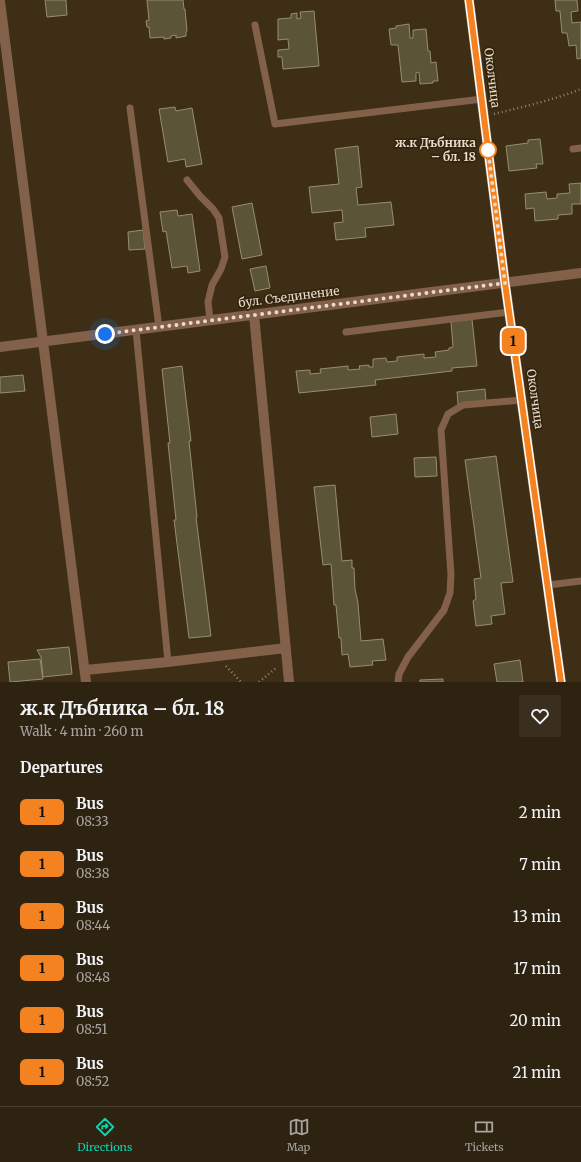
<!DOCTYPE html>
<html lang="en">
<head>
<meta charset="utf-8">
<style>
  body { margin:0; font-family:Merriweather,serif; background:#3a2f1e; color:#f1f3f6; height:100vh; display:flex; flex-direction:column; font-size:15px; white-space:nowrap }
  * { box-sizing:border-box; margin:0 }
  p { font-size:13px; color:#a7a49f }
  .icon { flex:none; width:22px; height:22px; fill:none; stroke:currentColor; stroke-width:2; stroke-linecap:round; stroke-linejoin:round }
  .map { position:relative; height:682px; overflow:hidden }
  .drawer { display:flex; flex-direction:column; background:#2e2210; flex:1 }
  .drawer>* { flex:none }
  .badge { padding:0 8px; border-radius:6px; font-size:14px; line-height:26px }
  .you { position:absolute; width:20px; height:20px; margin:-10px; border:3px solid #fff; border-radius:50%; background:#1a73e8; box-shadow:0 0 0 6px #1a73e833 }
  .map>.badge { position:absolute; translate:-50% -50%; box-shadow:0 0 0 2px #fff }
  h2 { padding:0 20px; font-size:15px; line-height:36px }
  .round { display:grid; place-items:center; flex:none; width:42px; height:42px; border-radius:0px; background:#3a2f1e }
  .summary { display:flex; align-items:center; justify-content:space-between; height:68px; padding:0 20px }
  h1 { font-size:19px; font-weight:700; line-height:30px }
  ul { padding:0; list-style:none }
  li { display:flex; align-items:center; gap:12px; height:52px; padding:0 20px }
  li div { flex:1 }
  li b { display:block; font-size:15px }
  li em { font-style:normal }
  li .badge { min-width:44px; font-weight:700; text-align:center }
  .tab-bar { display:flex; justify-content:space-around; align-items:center; height:56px; border-top:1px solid #493f30; background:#2e2210; font-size:11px; color:#a7a49f }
  .tab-bar a { display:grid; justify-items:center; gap:2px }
  .tab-bar .current { color:#0ad5b5 }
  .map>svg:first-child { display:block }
  .building { fill:#5b5437; stroke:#968e6f }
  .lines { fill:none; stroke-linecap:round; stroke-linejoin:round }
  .path { stroke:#938672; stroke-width:2.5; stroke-dasharray:1 3; stroke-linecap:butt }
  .service { stroke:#826049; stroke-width:7 }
  .minor { stroke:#826049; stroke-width:10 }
  .line-casing { stroke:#fff; stroke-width:9 }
  .line { stroke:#f58220; stroke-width:6 }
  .walk { stroke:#e6dbcd; stroke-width:4; stroke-dasharray:0 7.2 }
  .stop-dot { fill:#fff; stroke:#f58220; stroke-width:2 }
  .labels { text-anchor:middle; stroke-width:3.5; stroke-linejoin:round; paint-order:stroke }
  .street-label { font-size:12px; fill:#e6dbcd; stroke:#34240b }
  .stop-label { font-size:12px; font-weight:bold; fill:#e6dbcd; stroke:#34240b; text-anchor:end }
</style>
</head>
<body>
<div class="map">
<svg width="581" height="682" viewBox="0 0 581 682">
  <rect width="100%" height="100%" fill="#3e2e15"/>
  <!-- building -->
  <path class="building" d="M45,0h21l1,15 -20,2z
    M147,0h36l1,9h1l2,22 -1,1v4l-10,2v-3l-5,1v2l-7,1v-2l-14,1 -1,-11h-2l-1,-6 3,-1z
    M555,0h22l1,11 -7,1 1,11 9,-1v36l-4,1 -1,-14 -7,1 -2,-13h-5l-2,-22h-4z
    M314,11l5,55 -36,3 -1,-12h-4v-7l11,-1 -1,-10 -10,1v-21l13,-1v-4l6,-1v6l4,-1 -1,-6z
    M409,24l1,14h3v-8l13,-1 2,22h2l1,12 5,-1 2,19h-5v2l-13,1 -1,-12 -3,1v8l-14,1 -4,-37h-7l-2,-16 7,-1v-2z
    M175,107l1,4 16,-3 10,56 -16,3 -1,-8 -17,3 -9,-53z
    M540,139l3,25h-7l1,4 -28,3 -3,-25 22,-3v-3z
    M358,146l4,41 -6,1 2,17 33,-3 3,23 -29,3 1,9 -30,3 -2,-17 9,-1 -1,-12 -30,3 -3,-26 30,-3 -4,-35z
    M581,183v21h-9v10l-14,1v4l-23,2 -1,-13 -8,1 -1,-15 21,-2 1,7 10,-1v-4l13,-1 -1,-9z
    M252,203l10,52 -20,4 -10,-52z
    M177,210l1,6 14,-2 8,57 -12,2 -1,-7 -15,2 -6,-37 -3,1 -3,-20z
    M143,230l2,19 -16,1 -1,-18z
    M266,266l4,22 -15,3 -5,-22z
    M472,319l5,47 -25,2v3l-77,9 1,5 -77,8 -3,-22 14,-1v4l11,-1 -1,-4 28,-3v4l12,-1 -1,-3 10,-1v2h4v-8l13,-1 1,4 10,-1v-4l27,-3v4l12,-1 -1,-5 14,-2v-2l4,-1 -2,-25z
    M182,366l9,75h-2l8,76h-1l15,119 -22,2 -15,-118h2l-8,-77h2l-8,-74z
    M23,375l2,16 -25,2v-16z
    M485,389l1,13 -28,2 -1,-12z
    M396,414l2,20 -26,3 -2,-20z
    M496,456l17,126 -12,1 4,31 -14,2 1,8 -16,2 -3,-25 3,-2 -2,-20 7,-1 -16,-118z
    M436,457l1,19 -22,1 -1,-19z
    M335,485l7,76 10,-1v8h2l1,21 3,14 3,38 22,-2 3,21 -14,1 1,4 -23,2 -2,-13 -6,1 -1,-17h-2l-3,-33h-2l-3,-41 -8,1 -9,-78z
    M69,647l3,27 -29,3 -2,-20 -4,-7z
    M40,659l3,20 -33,3 -2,-20z
    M520,660l3,22h-26l-3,-18z
    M443,679v3h-23v-2z"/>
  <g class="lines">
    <!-- path -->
    <path class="path" d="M494,114c29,-7 59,-14 87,-25
      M226,666l15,16
      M259,682l17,-14"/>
    <!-- service -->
    <path class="service" d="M255,25l20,99 207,-25
      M130,108l29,219
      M573,149l8,-1
      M187,180l13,16 13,13 6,9 6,39 -4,12 -9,16 -4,17 2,18
      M136,330l32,332
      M346,332l163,-20
      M548,585l33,-4
      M398,682l1,-8 9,-17 36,-47 6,-17 1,-18 -10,-145 7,-16 15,-9 59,-5"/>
    <!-- minor -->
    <path class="minor" d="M469,0l36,283 56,399
      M0,1l86,681
      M254,315l35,367
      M0,347l581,-74
      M85,670l83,-8 118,-14"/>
  </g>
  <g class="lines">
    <!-- line casing -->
    <g class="line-casing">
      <path id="line" d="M469,0l36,283 56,399"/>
    </g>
    <!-- line -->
    <use href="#line" class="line"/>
    <!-- walk -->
    <path class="walk" d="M105,334l400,-51 -17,-133"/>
  </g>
  <!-- markers -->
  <circle class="stop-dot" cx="488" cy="150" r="8"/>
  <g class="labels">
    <!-- street labels -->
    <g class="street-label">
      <text transform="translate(492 78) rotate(83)" y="4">Околчица</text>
      <text transform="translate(289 297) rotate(-7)" y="4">бул. Съединение</text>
      <text transform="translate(535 399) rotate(82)" y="4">Околчица</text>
    </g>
    <!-- stop labels -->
    <g class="stop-label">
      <text x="476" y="147">ж.к Дъбника<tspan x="476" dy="14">– бл. 18</tspan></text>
    </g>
  </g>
</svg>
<div class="you" style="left:105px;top:334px"></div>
<b class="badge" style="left:513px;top:341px;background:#f58220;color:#111">1</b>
</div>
<section class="drawer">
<div class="summary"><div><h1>ж.к Дъбника – бл. 18</h1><p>Walk · 4 min · 260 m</p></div><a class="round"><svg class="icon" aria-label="heart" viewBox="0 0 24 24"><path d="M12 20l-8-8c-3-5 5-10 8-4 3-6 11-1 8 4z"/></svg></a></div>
<h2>Departures</h2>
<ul>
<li><span class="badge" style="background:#f58220;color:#111">1</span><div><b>Bus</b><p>08:33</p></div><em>2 min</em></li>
<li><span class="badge" style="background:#f58220;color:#111">1</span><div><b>Bus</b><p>08:38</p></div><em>7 min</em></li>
<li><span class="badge" style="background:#f58220;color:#111">1</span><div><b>Bus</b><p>08:44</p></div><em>13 min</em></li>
<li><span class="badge" style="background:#f58220;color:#111">1</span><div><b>Bus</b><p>08:48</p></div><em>17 min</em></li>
<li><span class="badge" style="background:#f58220;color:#111">1</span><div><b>Bus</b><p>08:51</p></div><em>20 min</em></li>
<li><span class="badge" style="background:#f58220;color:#111">1</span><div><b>Bus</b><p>08:52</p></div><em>21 min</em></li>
</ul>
</section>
<nav class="tab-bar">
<a class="current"><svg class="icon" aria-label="directions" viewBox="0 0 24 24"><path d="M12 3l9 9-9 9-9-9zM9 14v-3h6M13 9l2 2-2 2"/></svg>Directions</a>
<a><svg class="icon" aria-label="map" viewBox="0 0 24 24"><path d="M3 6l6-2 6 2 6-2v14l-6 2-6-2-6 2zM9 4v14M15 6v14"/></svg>Map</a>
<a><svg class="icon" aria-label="tickets" viewBox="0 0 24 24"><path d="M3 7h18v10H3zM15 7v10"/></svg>Tickets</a>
</nav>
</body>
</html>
